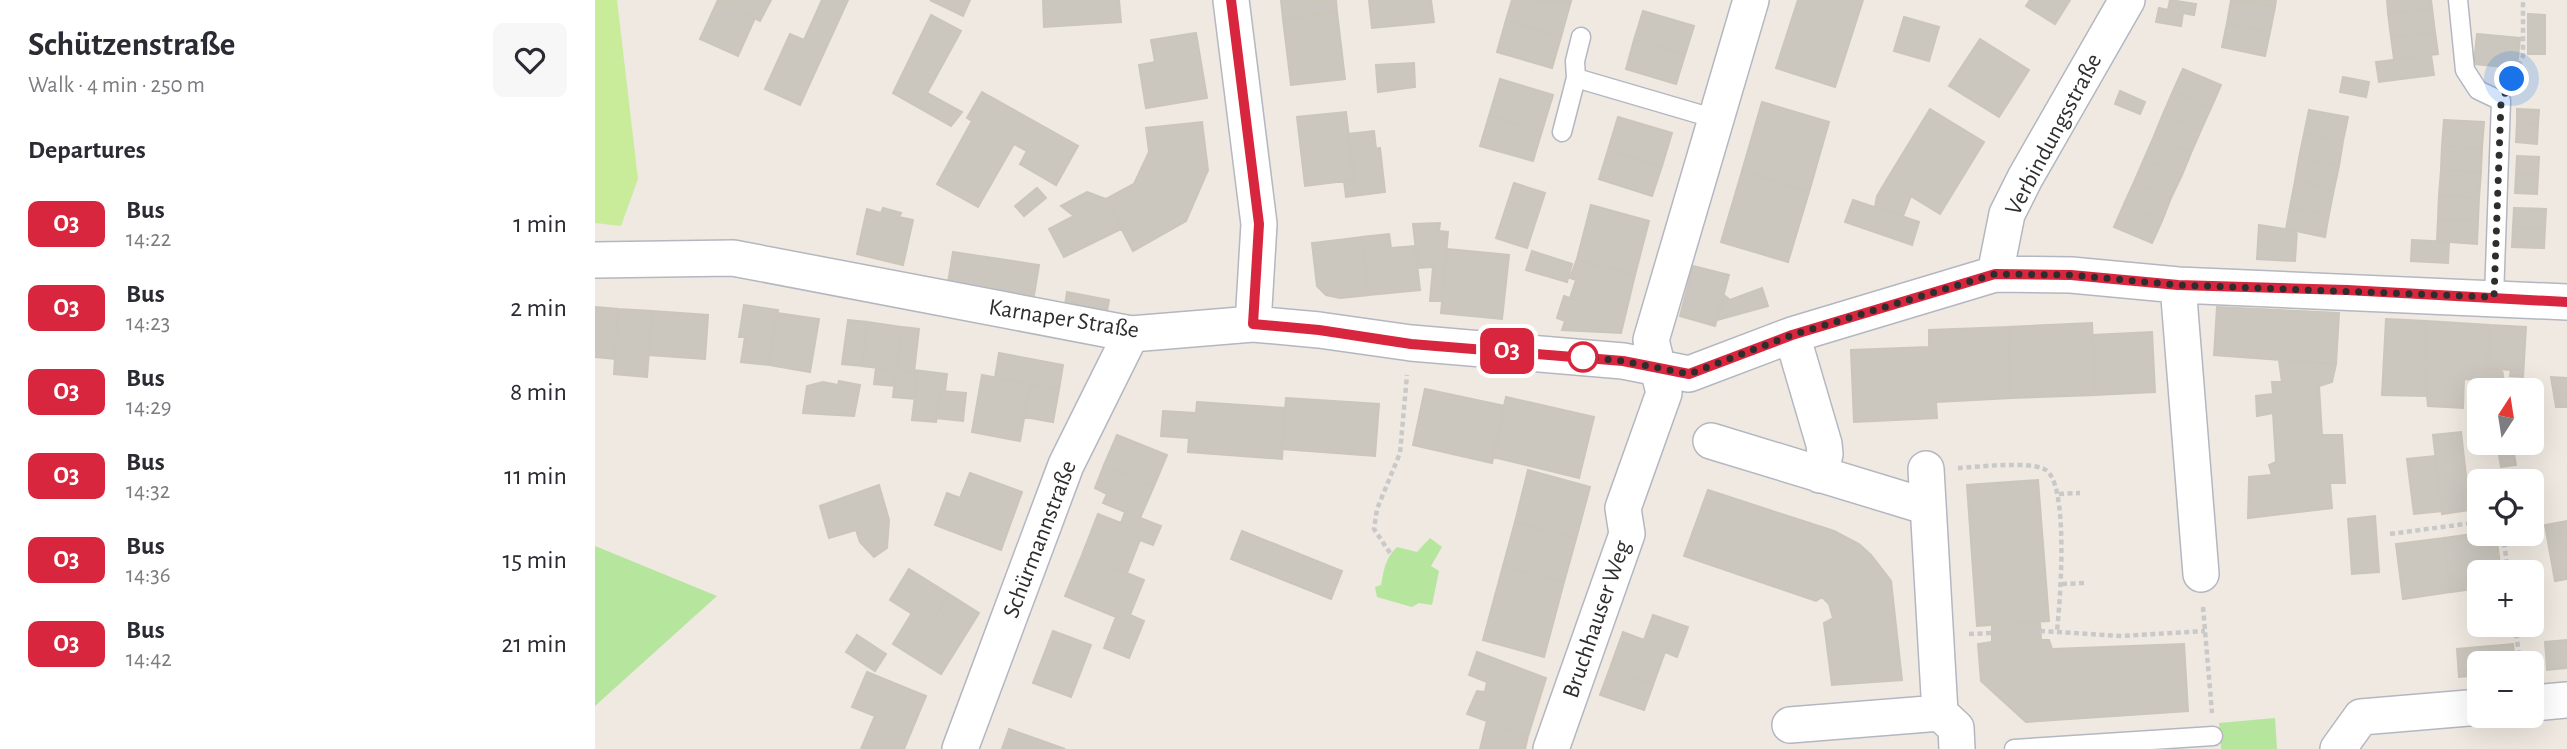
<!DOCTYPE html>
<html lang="en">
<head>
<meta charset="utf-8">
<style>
  body { margin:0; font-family:"Alegreya Sans",sans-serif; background:#f7f7f7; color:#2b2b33; height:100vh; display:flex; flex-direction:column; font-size:26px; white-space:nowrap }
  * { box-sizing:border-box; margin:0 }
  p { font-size:23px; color:#7c7c81 }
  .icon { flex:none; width:38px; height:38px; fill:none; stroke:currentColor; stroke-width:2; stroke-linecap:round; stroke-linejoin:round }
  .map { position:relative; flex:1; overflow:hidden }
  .sheet { display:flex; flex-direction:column; background:#fff; width:595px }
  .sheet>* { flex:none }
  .badge { padding:0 14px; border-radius:10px; font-size:24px; line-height:46px }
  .needle { width:46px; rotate:12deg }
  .fabs { position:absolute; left:1872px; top:378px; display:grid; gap:14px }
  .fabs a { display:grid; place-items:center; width:77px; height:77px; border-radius:10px; background:#fff; box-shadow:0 7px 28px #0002; font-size:35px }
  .you { position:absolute; width:35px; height:35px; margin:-18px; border:5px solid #fff; border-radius:50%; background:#1a73e8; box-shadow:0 0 0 10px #1a73e833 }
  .map>.badge { position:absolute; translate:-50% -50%; box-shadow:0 0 0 4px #fff }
  h2 { padding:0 28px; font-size:26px; line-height:63px }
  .round { display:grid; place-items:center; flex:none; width:74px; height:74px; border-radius:10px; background:#f7f7f7 }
  .overview { display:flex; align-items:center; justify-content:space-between; height:119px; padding:0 28px }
  h1 { font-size:33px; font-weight:700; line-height:52px }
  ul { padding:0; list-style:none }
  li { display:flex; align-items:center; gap:21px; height:84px; padding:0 28px }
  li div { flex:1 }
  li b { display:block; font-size:26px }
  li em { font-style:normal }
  li .badge { min-width:77px; font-weight:700; text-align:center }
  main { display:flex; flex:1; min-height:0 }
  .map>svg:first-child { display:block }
  .green { fill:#b6e59e }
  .pitch { fill:#c9ec9a }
  .building { fill:#cbc7bf; stroke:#cbc5ba; stroke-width:2 }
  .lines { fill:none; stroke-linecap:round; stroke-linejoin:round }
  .lane-casing { stroke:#b4b7c1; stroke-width:21 }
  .street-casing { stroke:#b4b7c1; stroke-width:38 }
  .path { stroke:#c9c9c9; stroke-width:4.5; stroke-dasharray:5 3.5; stroke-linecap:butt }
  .lane { stroke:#fff; stroke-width:18 }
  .street { stroke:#fff; stroke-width:35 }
  .line-casing { stroke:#fff; stroke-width:16 }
  .line { stroke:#d7263d; stroke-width:10 }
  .walk { stroke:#2e2e2e; stroke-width:7; stroke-dasharray:0 12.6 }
  .stop-dot { fill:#fff; stroke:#d7263d; stroke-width:3.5 }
  .labels { text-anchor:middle; stroke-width:5; stroke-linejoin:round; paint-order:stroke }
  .street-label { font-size:24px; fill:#2e2e2e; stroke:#fff }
</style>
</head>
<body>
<main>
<section class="sheet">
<div class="overview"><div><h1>Schützenstraße</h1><p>Walk · 4 min · 250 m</p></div><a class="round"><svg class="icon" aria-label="heart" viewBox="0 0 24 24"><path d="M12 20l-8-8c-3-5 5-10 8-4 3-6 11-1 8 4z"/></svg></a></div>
<h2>Departures</h2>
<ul>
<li><span class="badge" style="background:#d7263d;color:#fff">O3</span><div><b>Bus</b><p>14:22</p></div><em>1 min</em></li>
<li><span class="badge" style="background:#d7263d;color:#fff">O3</span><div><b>Bus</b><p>14:23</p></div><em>2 min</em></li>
<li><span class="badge" style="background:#d7263d;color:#fff">O3</span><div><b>Bus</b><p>14:29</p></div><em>8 min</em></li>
<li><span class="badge" style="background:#d7263d;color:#fff">O3</span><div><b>Bus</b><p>14:32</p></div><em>11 min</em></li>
<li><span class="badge" style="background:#d7263d;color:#fff">O3</span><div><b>Bus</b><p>14:36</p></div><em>15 min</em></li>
<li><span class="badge" style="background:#d7263d;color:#fff">O3</span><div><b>Bus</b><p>14:42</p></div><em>21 min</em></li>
</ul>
</section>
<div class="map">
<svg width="1972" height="749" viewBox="0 0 1972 749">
  <rect width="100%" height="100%" fill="#efe9e1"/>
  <!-- green -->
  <path class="green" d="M835,538l12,9 -11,19 8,5 -7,34 -13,-2 -7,4 -35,-10 -2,-10 6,-2c3,-15 4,-27 16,-38l20,5z
    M0,546l122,50 -122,110z
    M1680,718l2,31h-56l-2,-26z"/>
  <!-- pitch -->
  <path class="pitch" d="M0,0h22l21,179 -17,47 -26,-3z"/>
  <!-- building -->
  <path class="building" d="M122,0h54l-11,21z
    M123,0l37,18 -17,38 -38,-17z
    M227,0h26l-48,105 -35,-16 25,-55 14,6z
    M335,0h40l-7,16z
    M448,0h76l2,22 -77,5z
    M686,0h55l1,12 -54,7z
    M774,0h62l3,22 -62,6z
    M917,0l59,1 -10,36 -55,-17z
    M1203,0h65l-28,87 -59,-19z
    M1435,0h40l-15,24 -29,-18z
    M1575,0l26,4 -2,11 -11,-2 -2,13 -25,-4 3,-14 9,2z
    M1636,0l44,7 -5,25 -43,-9z
    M1643,0h38l-1,7z
    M1792,0h44l1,8 -44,5z
    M1837,8l3,24 -44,5 -3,-24z
    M1048,11l51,15 -9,29 -51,-15z
    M742,12l8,67 -54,6 -8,-66z
    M1933,14l17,1v39h-17z
    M336,15l30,16 -34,62 35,19 -11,14 -58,-33z
    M1309,17l35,10 -10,34 -35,-10z
    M911,20l55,17 -9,31 -55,-16z
    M1632,23l43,9 -5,24 -43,-9z
    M1840,32l3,22 -44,5 -3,-22z
    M601,33l11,65 -61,10 -7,-43 16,-3 -4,-22z
    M1882,34l43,4 -3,30 -43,-4z
    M1385,39l49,31 -30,47 -50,-31z
    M1039,40l51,15 -9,29 -50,-15z
    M1836,55l3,20 -55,7 -3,-20z
    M819,63l1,24 -37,5 -2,-27z
    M1588,69l38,16 -10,23 -38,-17z
    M1748,77l26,5 -3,15 -26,-5z
    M905,79l53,16 -11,36 -53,-15z
    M1525,91l25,11 -5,12 -25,-10z
    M1578,91l38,17 -10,22 -38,-16z
    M387,92l96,54 -22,39 -36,-21 7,-13 -13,-7 -36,63 -41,-23 35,-63 -5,-3z
    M1167,102l67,20 -20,70 -67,-21z
    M1335,109l54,33 -44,72 -54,-33z
    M1922,109l22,1 -1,14 -21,-2z
    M1714,110l39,7 -5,24 -39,-7z
    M751,112l8,68 -49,6 -8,-69z
    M1568,114l38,16 -10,23 -37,-17z
    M894,116l53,15 -9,30 -53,-15z
    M1023,117l54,16 -10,33 -54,-16z
    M1849,120l40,2 -2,26 -40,-2z
    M607,122l6,48 -22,51 -53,30 -27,-52 28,-15 15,-32 -3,-24z
    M1922,122l21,2 -1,20 -21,-2z
    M779,131l2,18 4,-1 5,44 -39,5 -2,-16 10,-1 -6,-46z
    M1709,134l39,7 -4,25 -40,-8z
    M1559,136l37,17 -9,22 -38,-16z
    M1847,146l40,2 -1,24 -40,-2z
    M1013,150l54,16 -10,30 -53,-17z
    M1922,156l22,1 -1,19 -22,-2z
    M1704,158l40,8 -5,23 -39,-8z
    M1549,159l38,16 -11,23 -37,-16z
    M1846,170l40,2 -2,26 -40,-3z
    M1147,171l67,21 -21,70 -67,-20z
    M1921,174l22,2 -1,18 -22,-1z
    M1291,181l25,15 -8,20 -28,-9 2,-11z
    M1700,181l39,8 -5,25 -39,-7z
    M1539,182l37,16 -9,23 -38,-17z
    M919,183l31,10 -18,55 -31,-10z
    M442,188l9,10 -22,18 -9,-10z
    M492,192l19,7 17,29 -59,29 -15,-28 25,-13 -13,-10z
    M1844,195l40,3 -1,23 -40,-2z
    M1258,200l66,22 -7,23 -67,-23z
    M1529,204l38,17 -10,22 -38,-16z
    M996,205l58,16 -14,54 -58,-16z
    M1695,207l39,7 -4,23 -39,-8z
    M288,208l18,5 -2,4 14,3 -10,45 -46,-11 10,-45 14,4z
    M1919,208l32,1 -1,19 -32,-1z
    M1843,219l40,2 -1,23 -40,-3z
    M845,223l-1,8 9,1 -6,69h-12l3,-34 -15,1 -5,-44z
    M1664,225l38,6 -2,30 -38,-2z
    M1918,227l32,1 -1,20 -32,-1z
    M794,234l2,14 24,-2 5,44 -51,5 -7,-58z
    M767,237l7,58 -29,3 -14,-3 -9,-9 -5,-43z
    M1817,240l37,2 -1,21 -37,-2z
    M852,249l62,6 -7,64 -61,-6z
    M937,251l40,13 -5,18 -41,-12z
    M358,252l86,13 -6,36 -86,-12z
    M982,259l58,16 -14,58 -59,-3 3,-9 -8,-3 7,-22 6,2 6,-18 -6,-2z
    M1098,266l36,9 -14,51 -35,-10z
    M1167,288l6,18 -51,14 7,-25 6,5z
    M472,292l42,8 -2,11 -42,-6z
    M149,305l34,5 -9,55 -28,-3 4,-25h-6z
    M0,307l23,2 -3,50 -20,-2z
    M1622,307l122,6 -3,51 -122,-9z
    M23,309l34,2 -5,66 -33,-3z
    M57,311l56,4 -3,44 -56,-4z
    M182,313l42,6 -9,53 -41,-7z
    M1791,319l40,2 -2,44 2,31 -44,-1z
    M253,320l19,2 -5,44 -20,-2z
    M1831,321l63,4 -1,55 -24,-1 -1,29 -35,-2 -4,-41z
    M272,322l35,5 -6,43 -34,-4z
    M1497,323l3,72 -84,3 -3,-71z
    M1894,325l37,2 -3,50 -13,-1 1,-6 -24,-2z
    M307,327l17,2 -5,43 -18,-2z
    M1413,327l3,71 -75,4 1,16 -83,4 -3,-72 78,-3v-17z
    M1557,332l3,60 -60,3 -2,-60z
    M404,353l64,12 -4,24 -64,-11z
    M1684,360l57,4 -4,18 -13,4 3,49h20l3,48h-15l2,25 -84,10 1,-41 23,-2 -3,-10 7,-3 -3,-49 -16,3 -1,-20 17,-2 -1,-12h10z
    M281,368l20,2 -1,16 -21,-2z
    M1892,368l15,1 3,21h-15z
    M301,370l22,2 -3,27 -22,-2z
    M319,370l33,4 -2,17h-5l-4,31 -24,-2 6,-48h-4z
    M387,375l48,9 -10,57 -48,-9z
    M1956,377l16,1v29h-11z
    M244,381l21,4 -6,31 -51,-3 4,-27 16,-4 15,3z
    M435,384l29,5 -6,33 -29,-5z
    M830,389l80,17 -13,57 -79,-18z
    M345,391l26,2 -3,28 -27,-3z
    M911,397l88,20 -15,61 -86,-21z
    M691,398l93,6 -4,52 -93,-7z
    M602,402l88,6 -3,51 -94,-7 1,-14 -28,-2 2,-25 33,2z
    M1866,432l9,78 -28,4 -9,-79z
    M522,435l50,20 -13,31 -50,-21z
    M1902,443h15l4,22 -15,2z
    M1840,456l7,55 -28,3 -7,-55z
    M509,465l50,21 -14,32 -37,-15 4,-9 -12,-6z
    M933,470l62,17 -14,52 -61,-17z
    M375,473l52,19 -21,58 -66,-25 12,-32 13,5z
    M1443,480l11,141 -72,5 -10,-141z
    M284,485l10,35 -2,28 -13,9 -14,-15 -4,-12 -27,8 -9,-32z
    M1113,490l126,41 25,13 12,11 20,26 11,99 -70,5 -8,-62 9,-5 -4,-14 -7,-7 -6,4 -132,-45z
    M530,512l36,14 -8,19 -13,-5 -13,33 -45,-18 16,-41 23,9z
    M1780,516l4,56 -27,2 -4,-55z
    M1972,521v58l-12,2 -10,-56z
    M920,522l61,17 -12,43 -61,-16z
    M647,531l100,40 -11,28 -100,-40z
    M1885,533l16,1 5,38h-21v16l-29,4 -8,-54z
    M1848,538l8,54 -48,7 -7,-55z
    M487,555l62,25 -14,35 14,6 -15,37 -25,-10 12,-31 -51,-21z
    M908,566l61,16 -20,75 -61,-17z
    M314,569l40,25 -19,31 -40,-25z
    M354,594l30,19 -38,61 -48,-30 19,-31 18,12z
    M1058,615l35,12 -11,30 -12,-5 -12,33 -43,-17 13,-36 21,8z
    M1445,622l1,18h8l3,9 132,-5 4,67 -162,11 -45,-41 -3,-37 14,-2v-17z
    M458,631l38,14 -20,52 -38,-14z
    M262,635l29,19 -11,17 -29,-19z
    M1972,640v28l-20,2 -2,-28z
    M1918,644l2,19h-35v12l-21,2 -2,-28z
    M882,652l69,26 -18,58 -61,-22 10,-23 8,1 2,-10 -18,-7z
    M1015,668l43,17 -9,25 -44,-15z
    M272,672l59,24 -22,53h-43l14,-33 -23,-9z
    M892,721l41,15 -3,13h-45z
    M414,729l56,20h-63z"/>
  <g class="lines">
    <!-- lane casing -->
    <g class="lane-casing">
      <path id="lane" d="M1863,0l7,70 13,20 23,11 -7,196
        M981,78l140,41
        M967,132l14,-54 -1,-17 6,-24
        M1419,749l199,-13"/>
    </g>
    <!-- street casing -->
    <g class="street-casing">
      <path id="street" d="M636,0l28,224 -6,100
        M0,260l138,-2 398,76 122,-10 66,6 92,13 212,18 66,13 103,-39 203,-61 76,1 107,10 389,17
        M1400,274l12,-60 18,-36 102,-178
        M1583,285l23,289
        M1197,335l32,109 1,10 -5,21
        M1116,441l217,66
        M1331,469l14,244 16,15 1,21
        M1937,703l35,-3
        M1195,725l150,-12
        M365,749l106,-284 65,-131
        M956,749l76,-215 -4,-26 41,-115 -13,-53 100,-340
        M1743,749l23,-32 119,-10"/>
    </g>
    <!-- path -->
    <path class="path" d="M1916,81l12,-25v-56
      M1363,468c20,-1 69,-7 86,1 26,11 16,134 13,162
      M1464,494l21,-1
      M1795,534l90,-12
      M1908,534l5,38
      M795,553l-16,-24 3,-20 23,-56 7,-78
      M1467,584l23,-1
      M1608,607l9,106
      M1920,625l5,38
      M1445,631l82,5 83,-5
      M1374,634l23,-1"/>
    <!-- lane -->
    <use href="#lane" class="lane"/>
    <!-- street -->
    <use href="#street" class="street"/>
  </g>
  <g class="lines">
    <!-- line casing -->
    <g class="line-casing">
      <path id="line" d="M636,0l28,224 -6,100 66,6 92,14 212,17 66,13 103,-39 203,-61 76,1 107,10 169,5 220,12"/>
    </g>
    <!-- line -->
    <use href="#line" class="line"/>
    <!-- walk -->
    <path class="walk" d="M988,357l40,4 66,13 103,-39 203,-61 76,1 107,10 316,12 7,-195 11,-23"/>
  </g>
  <!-- markers -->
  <circle class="stop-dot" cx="988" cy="357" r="14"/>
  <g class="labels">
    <!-- street labels -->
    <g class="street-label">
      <text transform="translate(1458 134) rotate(-62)" y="8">Verbindungsstraße</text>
      <text transform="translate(469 318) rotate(9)" y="8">Karnaper Straße</text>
      <text transform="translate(444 539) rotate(-69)" y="8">Schürmannstraße</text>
      <text transform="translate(1001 619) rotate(-71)" y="8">Bruchhauser Weg</text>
    </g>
  </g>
</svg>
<div class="fabs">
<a><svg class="needle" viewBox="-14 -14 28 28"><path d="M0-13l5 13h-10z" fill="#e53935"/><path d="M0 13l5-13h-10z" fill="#7c7c81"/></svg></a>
<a><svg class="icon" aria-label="locate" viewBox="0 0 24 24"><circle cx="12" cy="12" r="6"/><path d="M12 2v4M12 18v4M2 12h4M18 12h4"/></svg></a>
<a>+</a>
<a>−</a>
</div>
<div class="you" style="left:1917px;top:79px"></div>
<b class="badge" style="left:912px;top:351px;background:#d7263d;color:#fff">O3</b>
</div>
</main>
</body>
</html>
